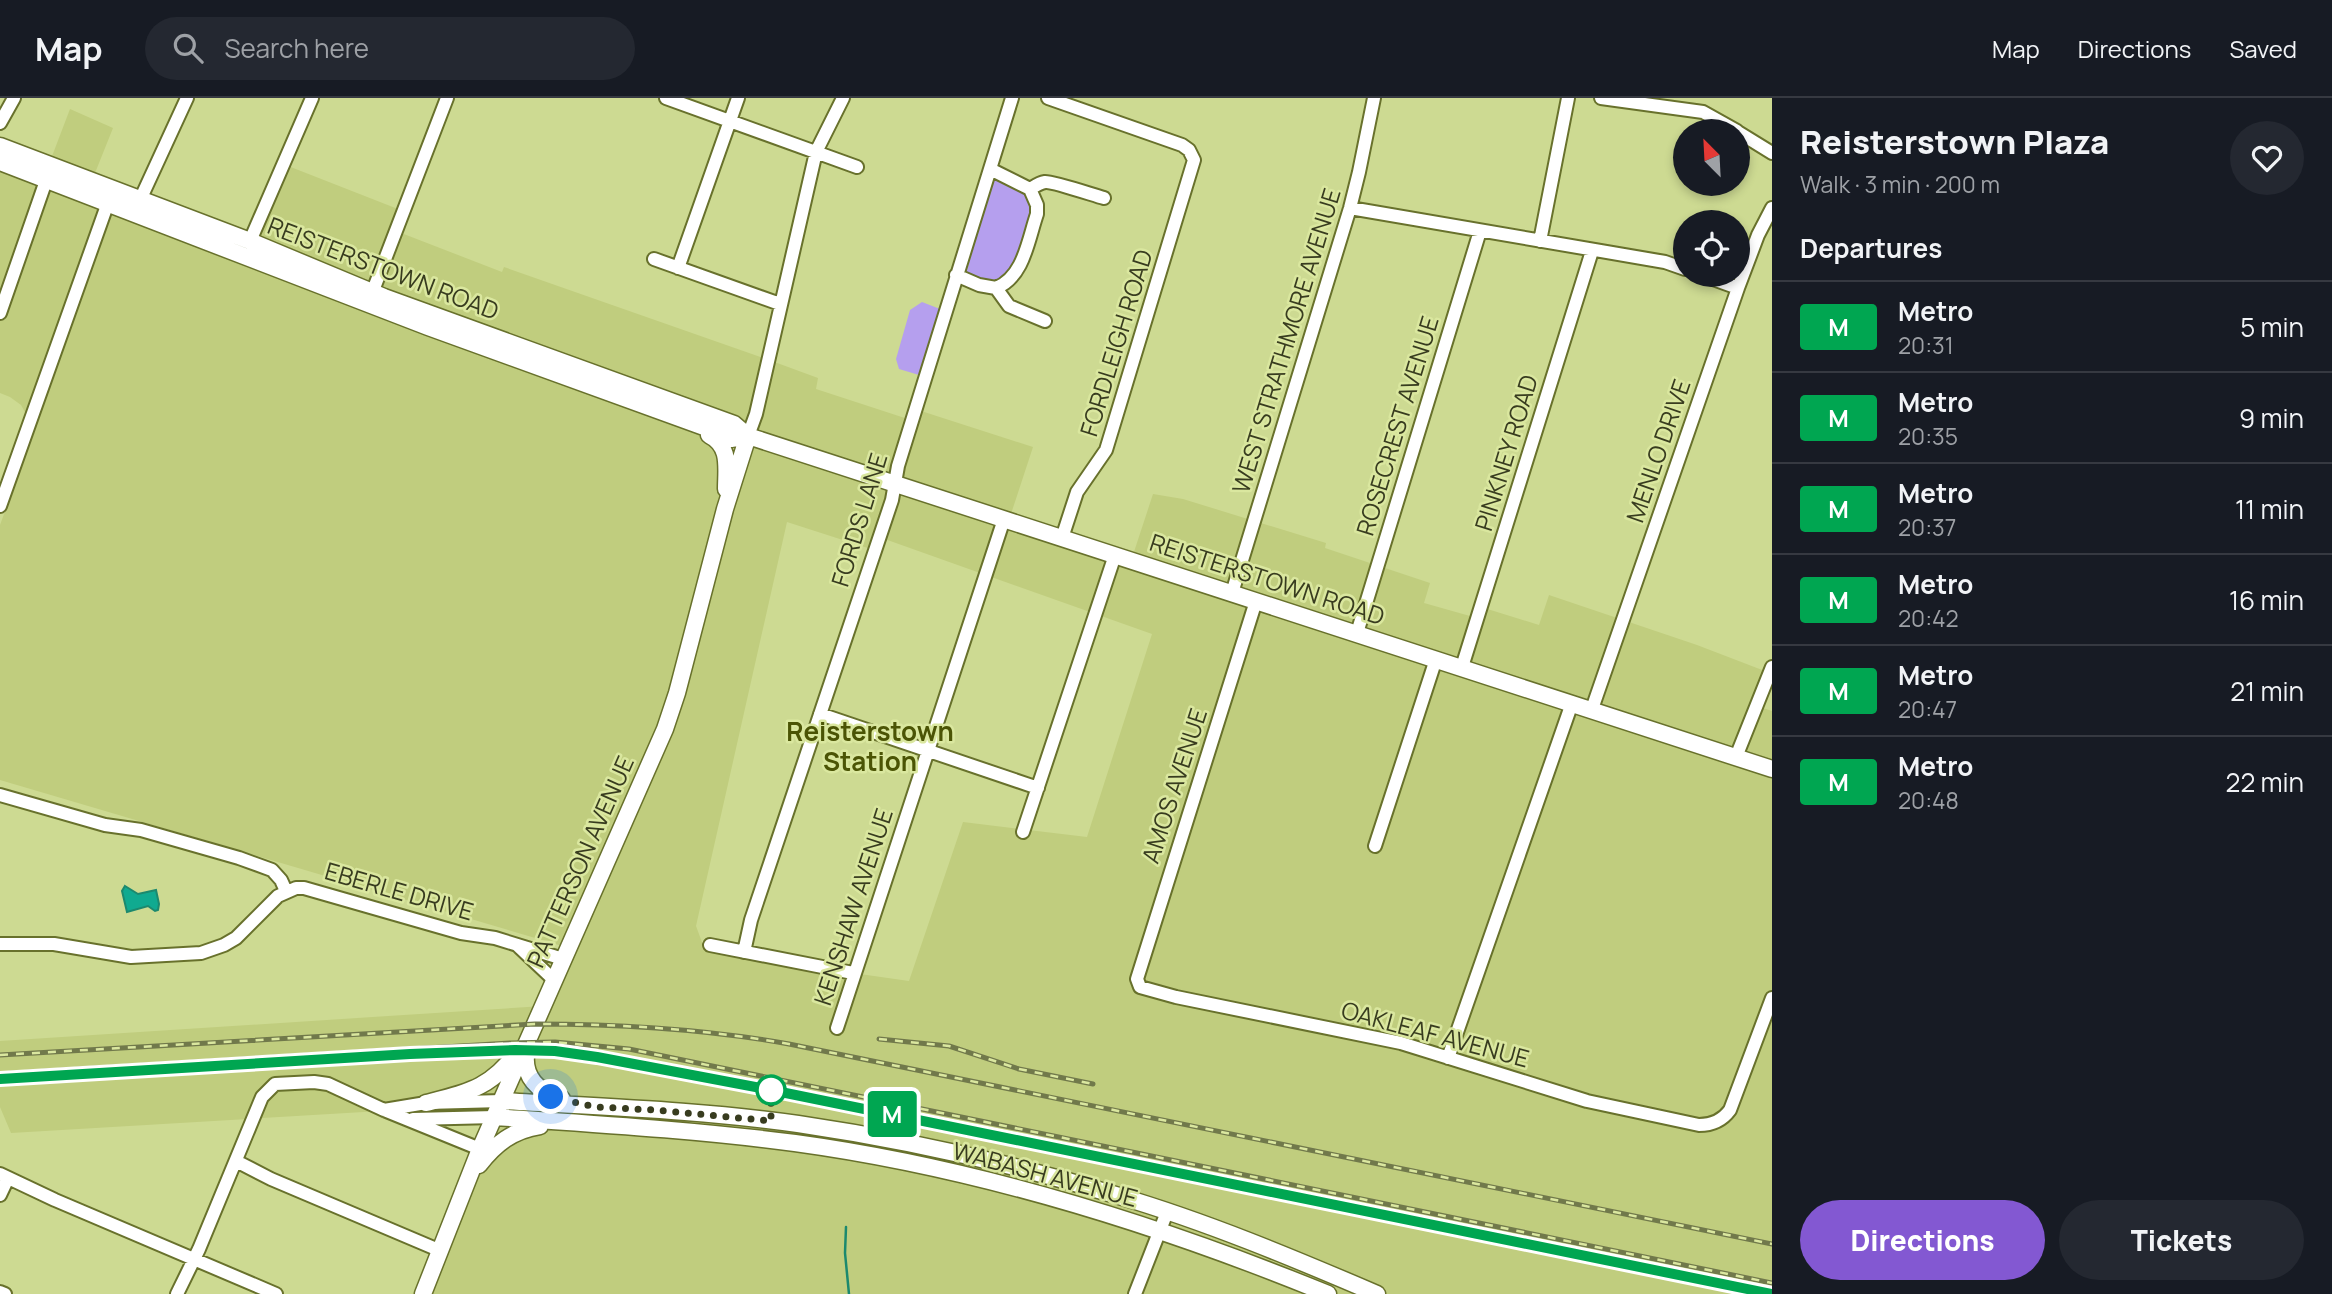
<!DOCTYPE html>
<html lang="en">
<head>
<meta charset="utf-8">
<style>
  body { margin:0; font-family:Manrope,sans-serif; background:#242831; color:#f1f3f6; height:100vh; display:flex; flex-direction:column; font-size:26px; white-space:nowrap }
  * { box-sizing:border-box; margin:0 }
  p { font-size:23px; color:#9ea1a6 }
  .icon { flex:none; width:38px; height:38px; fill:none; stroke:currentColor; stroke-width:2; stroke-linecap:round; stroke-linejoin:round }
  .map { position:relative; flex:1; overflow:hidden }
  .sheet { display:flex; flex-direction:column; background:#171b24; width:560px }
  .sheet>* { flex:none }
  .badge { padding:0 14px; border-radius:5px; font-size:24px; line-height:46px }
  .needle { width:46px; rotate:336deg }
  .buttons { position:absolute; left:1673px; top:21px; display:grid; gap:14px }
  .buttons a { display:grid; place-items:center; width:77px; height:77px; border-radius:50%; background:#171b24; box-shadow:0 4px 10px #0003; font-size:35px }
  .you { position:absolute; width:35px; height:35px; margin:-18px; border:5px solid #fff; border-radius:50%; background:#1a73e8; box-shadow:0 0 0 10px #1a73e833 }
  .map>.badge { position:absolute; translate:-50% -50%; box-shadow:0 0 0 4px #fff }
  h2 { padding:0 28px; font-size:26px; line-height:63px }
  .round { display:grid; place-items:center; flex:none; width:74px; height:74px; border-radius:37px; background:#242831 }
  .head { display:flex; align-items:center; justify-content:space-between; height:119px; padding:0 28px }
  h1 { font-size:33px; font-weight:800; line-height:52px }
  .primary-button { display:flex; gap:14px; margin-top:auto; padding:14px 28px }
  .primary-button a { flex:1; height:80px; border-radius:42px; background:#8358d2; color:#fff; font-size:28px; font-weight:800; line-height:80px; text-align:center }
  .primary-button a+a { background:#242831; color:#f1f3f6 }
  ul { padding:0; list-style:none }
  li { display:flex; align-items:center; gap:21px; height:91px; padding:0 28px; border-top:2px solid #363941 }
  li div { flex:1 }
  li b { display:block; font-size:26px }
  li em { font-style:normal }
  li .badge { min-width:77px; font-weight:700; text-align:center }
  header { display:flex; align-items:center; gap:42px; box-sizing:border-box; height:98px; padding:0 35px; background:#171b24; border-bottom:2px solid #363941 }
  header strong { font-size:33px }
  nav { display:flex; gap:38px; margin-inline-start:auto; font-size:24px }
  .search { width:490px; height:63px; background:#242831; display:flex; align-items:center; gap:18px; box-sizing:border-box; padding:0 24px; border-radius:38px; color:#9ea1a6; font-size:26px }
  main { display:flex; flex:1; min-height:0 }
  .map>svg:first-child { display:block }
  .built { fill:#c0cd7e; fill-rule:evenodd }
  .green { fill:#b59fee }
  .water { fill:#10aa90; stroke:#1c896e; stroke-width:2 }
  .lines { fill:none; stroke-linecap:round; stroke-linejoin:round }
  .stream { stroke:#1c896e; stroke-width:2.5 }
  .minor-casing { stroke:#68712c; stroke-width:16 }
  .major-casing { stroke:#68712c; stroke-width:19 }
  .minor { stroke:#fff; stroke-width:12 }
  .major { stroke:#fff; stroke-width:16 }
  .rail-casing { stroke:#71794b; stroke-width:5 }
  .rail { stroke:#dae79f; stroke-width:2.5; stroke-dasharray:8; stroke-linecap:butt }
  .line-casing { stroke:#fff; stroke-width:16 }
  .line { stroke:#00a651; stroke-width:10 }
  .walk { stroke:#383c1f; stroke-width:7; stroke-dasharray:0 12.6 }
  .stop-dot { fill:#fff; stroke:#00a651; stroke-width:3.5 }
  .labels { text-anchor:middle; stroke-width:5; stroke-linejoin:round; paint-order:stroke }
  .street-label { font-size:24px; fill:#383c1f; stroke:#dae79f }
  .neighbourhood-label { font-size:26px; font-weight:bold; fill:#4b5405; stroke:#dae79f }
</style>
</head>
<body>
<header>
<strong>Map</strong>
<div class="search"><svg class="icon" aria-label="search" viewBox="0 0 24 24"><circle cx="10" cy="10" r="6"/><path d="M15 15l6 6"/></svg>Search here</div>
<nav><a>Map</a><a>Directions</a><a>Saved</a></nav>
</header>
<main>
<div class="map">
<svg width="1772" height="1196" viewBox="0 0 1772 1196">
  <rect width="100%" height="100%" fill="#cdda92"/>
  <!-- built -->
  <path class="built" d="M70,11l43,19 -24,60 161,60 33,-84 120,47 -7,20 106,41 2,-5 265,93 49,18 -2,11 98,32 4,-11 115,37 -24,73 122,41 22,-67 30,5 143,44 -1,5 105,35 -6,20 53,15 4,-11 58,18 10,-30 148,50 73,28 -13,33 15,5v583h-1354l79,-183 -25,-3h-41l-420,25 -11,-26v-66l543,-35 26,-58 -569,-168v-255l35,-95 -14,-25 -11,-8 -10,-4v-239l46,18zM787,424l90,29 2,-14 273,97 -65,203 -124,-15 -54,159 -56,-8 -150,-28 -7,-19z"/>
  <!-- green -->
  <path class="green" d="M994,75l31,17 9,19 -24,68 -13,8 -31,-11z
    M922,204l18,7 -21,66 -20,-6 -3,-10 14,-49z"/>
  <!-- water -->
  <path class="water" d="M125,788l13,8 18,-4 3,14 -1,6 -3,1 -7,-5 -21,6 -5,-21z"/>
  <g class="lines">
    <!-- stream -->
    <path class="stream" d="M846,1129l-1,26 4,41"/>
    <!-- minor casing -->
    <g class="minor-casing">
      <path id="minor" d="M666,0l191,69
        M1048,0l134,47 7,5 5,10 -88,290 -29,42 -15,46
        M1601,0l102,14 34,19
        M0,25l14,-25
        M1738,34l34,21
        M990,71l40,20c5,-3 9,-6 15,-7 7,-1 48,13 59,16
        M140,102l47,-102
        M1350,110l315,54 20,7
        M250,143l62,-143
        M1540,143l28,-143
        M654,161l126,45
        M678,170l60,-170
        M956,177l23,10 17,3 13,18 36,15
        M1702,177l36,13
        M996,190c28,-11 32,-48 41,-74v-9l-7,-16
        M369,203l78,-203
        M0,215l49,-141
        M748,338l8,-22 60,-262 27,-54
        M0,408l110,-309
        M1232,495l118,-385 9,-36 15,-74
        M1256,503l-119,378 3,8 36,10 225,46 186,58 112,24c13,0 23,-4 31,-15l42,-112
        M1357,535l123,-402
        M1462,569l130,-416
        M1592,611l146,-421 20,-53 14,-27
        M820,616l218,74
        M1736,659l36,-90
        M0,697l105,30 36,5 98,28 33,12 9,10 5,11
        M1023,734l92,-277
        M1375,748l61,-187
        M0,846h54l77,13 70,-4 23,-8 12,-7 42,-42 18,-8h8l157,45 34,5 68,21
        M710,847l143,28
        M519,849l35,33
        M744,854l7,-32 141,-420 6,-34 114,-368
        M837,930l167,-509
        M1448,960l124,-355
        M384,1012l42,-7 76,-2
        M413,1021l82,-2
        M236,1063l35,18 170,72
        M0,1076l55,26 221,94
        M0,1097l8,-17
        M0,1194l5,2
        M177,1196l22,-45 63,-152 13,-13 39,-2 14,2 56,26 96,39
        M1135,1196l32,-82"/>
    </g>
    <!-- major casing -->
    <g class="major-casing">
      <path id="major" d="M0,48l250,95 134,56 350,127 14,12 1024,333
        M0,64l428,165 276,100 27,12 17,-3
        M709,337c22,11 17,33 17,54
        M527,952c-6,26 12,43 35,49
        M502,1003c99,6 198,9 296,23 109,16 216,40 321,72 88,26 174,62 258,98
        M426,1005c43,-11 65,-15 92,-52
        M495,1019c100,7 201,13 300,26 184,25 362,81 533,151
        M479,1067c16,-21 34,-35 61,-39
        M423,1196l57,-145 185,-420 12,-36 48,-184 23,-73"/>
    </g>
    <!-- minor -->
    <use href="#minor" class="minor"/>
    <!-- major -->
    <use href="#major" class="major"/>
    <!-- rail casing -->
    <g class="rail-casing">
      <path id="rail" d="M879,941l70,7 70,23 74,15
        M545,953l52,6 174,33 1001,204
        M0,957l535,-31c86,0 170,5 254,20l983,200
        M0,976l510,-31 45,-1 74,7 1143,234"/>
    </g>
    <!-- rail -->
    <use href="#rail" class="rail"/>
  </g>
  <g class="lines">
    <!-- line casing -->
    <g class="line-casing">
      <path id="line" d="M0,981l410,-25 105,-4 40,1 42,6 174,33 1001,204"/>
    </g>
    <!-- line -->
    <use href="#line" class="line"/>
    <!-- walk -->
    <path class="walk" d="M551,999l45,10 59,3 116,11v-31"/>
  </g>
  <!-- markers -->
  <circle class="stop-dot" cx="771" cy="992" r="14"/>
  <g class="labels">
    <!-- street labels -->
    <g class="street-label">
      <text transform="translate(383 171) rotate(21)" y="8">REISTERSTOWN ROAD</text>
      <text transform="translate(1287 243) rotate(-73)" y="8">WEST STRATHMORE AVENUE</text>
      <text transform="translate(1117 245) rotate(-73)" y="8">FORDLEIGH ROAD</text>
      <text transform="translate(1398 328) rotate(-73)" y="8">ROSECREST AVENUE</text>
      <text transform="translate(1659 353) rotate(-71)" y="8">MENLO DRIVE</text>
      <text transform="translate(1507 355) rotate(-73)" y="8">PINKNEY ROAD</text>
      <text transform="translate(860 422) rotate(-73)" y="8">FORDS LANE</text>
      <text transform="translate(1267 482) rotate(18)" y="8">REISTERSTOWN ROAD</text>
      <text transform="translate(1175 688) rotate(-72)" y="8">AMOS AVENUE</text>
      <text transform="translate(581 764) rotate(-66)" y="8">PATTERSON AVENUE</text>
      <text transform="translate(399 794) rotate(16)" y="8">EBERLE DRIVE</text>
      <text transform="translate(854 809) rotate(-72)" y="8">KENSHAW AVENUE</text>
      <text transform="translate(1435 937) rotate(15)" y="8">OAKLEAF AVENUE</text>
      <text transform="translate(1045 1077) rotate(15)" y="8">WABASH AVENUE</text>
    </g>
    <!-- neighbourhood labels -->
    <g class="neighbourhood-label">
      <text x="870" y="643">Reisterstown<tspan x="870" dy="30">Station</tspan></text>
    </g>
  </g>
</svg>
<div class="buttons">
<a><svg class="needle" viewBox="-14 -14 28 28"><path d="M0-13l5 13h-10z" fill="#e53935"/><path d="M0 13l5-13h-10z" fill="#9ea1a6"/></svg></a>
<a><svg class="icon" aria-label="locate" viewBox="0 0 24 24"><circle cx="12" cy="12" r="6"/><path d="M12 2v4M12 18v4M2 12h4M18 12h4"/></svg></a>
</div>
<div class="you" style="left:551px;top:999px"></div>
<b class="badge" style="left:892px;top:1016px;background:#00a651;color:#fff">M</b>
</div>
<section class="sheet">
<div class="head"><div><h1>Reisterstown Plaza</h1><p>Walk · 3 min · 200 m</p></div><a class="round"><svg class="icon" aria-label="heart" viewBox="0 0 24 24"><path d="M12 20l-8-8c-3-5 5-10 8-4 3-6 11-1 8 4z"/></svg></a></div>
<h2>Departures</h2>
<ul>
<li><span class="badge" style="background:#00a651;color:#fff">M</span><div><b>Metro</b><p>20:31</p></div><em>5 min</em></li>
<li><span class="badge" style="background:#00a651;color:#fff">M</span><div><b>Metro</b><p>20:35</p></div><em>9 min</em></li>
<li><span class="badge" style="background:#00a651;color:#fff">M</span><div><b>Metro</b><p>20:37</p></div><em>11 min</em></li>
<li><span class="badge" style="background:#00a651;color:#fff">M</span><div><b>Metro</b><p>20:42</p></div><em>16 min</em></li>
<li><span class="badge" style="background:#00a651;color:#fff">M</span><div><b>Metro</b><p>20:47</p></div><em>21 min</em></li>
<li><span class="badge" style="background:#00a651;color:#fff">M</span><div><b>Metro</b><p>20:48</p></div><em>22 min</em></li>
</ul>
<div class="primary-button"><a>Directions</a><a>Tickets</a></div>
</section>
</main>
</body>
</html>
